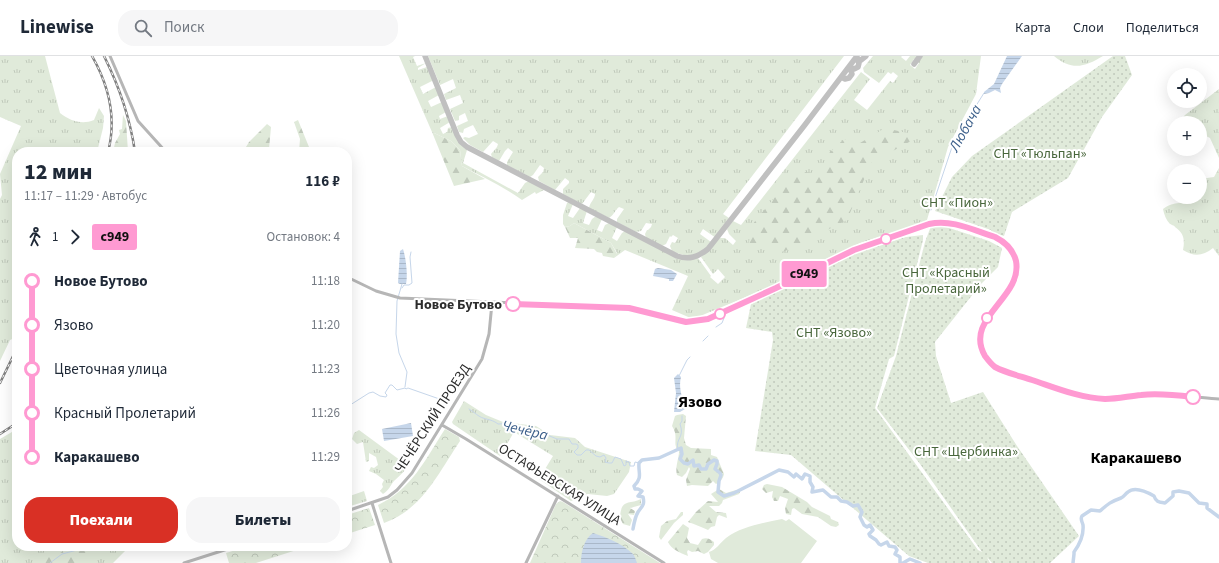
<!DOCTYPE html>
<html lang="ru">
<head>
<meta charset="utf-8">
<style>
  body { margin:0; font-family:"Source Sans 3",sans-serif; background:#f6f6f7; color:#1f2937; height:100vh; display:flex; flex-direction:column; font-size:15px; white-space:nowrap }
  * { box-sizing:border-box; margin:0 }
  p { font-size:13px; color:#747a83 }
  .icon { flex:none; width:22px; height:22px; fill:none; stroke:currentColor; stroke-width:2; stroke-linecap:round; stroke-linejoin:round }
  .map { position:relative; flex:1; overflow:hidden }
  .side { position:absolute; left:12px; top:91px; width:340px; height:404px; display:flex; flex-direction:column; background:#fff; border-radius:16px; box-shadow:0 4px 16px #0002 }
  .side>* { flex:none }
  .badge { padding:0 8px; border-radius:3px; font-size:14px; line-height:26px }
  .controls { position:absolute; left:1167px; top:12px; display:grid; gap:8px }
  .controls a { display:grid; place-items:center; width:40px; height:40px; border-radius:50%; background:#fff; box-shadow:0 4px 16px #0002; font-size:20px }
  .map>.badge { position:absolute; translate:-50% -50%; box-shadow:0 0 0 2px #fff }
  .legs { display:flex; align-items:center; gap:6px; height:44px; padding:0 12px; font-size:13px }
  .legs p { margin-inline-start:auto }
  .head { display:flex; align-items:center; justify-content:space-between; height:68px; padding:0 12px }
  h1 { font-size:22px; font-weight:800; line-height:30px }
  .action { display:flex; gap:8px; margin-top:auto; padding:8px 12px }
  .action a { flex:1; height:46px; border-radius:16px; background:#d93025; color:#fff; font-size:16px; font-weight:800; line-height:46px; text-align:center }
  .action a+a { background:#f6f6f7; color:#1f2937 }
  ul { padding:0 12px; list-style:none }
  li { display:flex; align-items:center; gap:14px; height:44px; font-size:15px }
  li i { display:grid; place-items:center; width:6px; height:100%; margin:0 5px; background:currentColor }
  li i::after { content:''; width:10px; height:10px; margin:-5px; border:3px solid; border-radius:50%; background:#fff }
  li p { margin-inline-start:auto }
  li:first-child i { background:linear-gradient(#0000 50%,currentColor 0) }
  li:last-child i { background:linear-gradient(currentColor 50%,#0000 0) }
  header { display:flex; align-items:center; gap:24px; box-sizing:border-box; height:56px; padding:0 20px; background:#fff; border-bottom:1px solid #e0e1e3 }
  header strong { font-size:19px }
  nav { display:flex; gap:22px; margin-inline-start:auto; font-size:14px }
  .search { width:280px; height:36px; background:#f6f6f7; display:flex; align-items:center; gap:10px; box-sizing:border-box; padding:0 14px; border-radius:16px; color:#747a83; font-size:15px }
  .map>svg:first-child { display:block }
  .grass { fill:url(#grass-tufts) }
  .forest { fill:url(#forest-firs) }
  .park { fill:url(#park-crowns) }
  .garden { fill:url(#garden-dots) }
  .pitch { fill:#e0eada }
  .water { fill:url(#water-rules) }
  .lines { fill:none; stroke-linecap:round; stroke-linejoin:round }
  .stream { stroke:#c6d6ea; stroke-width:1 }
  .river { stroke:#c6d6ea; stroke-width:3.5 }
  .taxiway { stroke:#c0c0c0; stroke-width:5.5 }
  .secondary { stroke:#b6b6b6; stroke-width:3 }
  .rail-casing { stroke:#818181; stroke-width:2.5 }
  .rail { stroke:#fff; stroke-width:1; stroke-dasharray:3; stroke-linecap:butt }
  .line-1-casing { stroke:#fff; stroke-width:9 }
  .line-1 { stroke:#ff9ad2; stroke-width:6 }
  .stop-1-dot { fill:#fff; stroke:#ff9ad2; stroke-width:2 }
  .labels { text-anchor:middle; stroke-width:4; stroke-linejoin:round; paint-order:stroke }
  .park-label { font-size:14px; fill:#48663b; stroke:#fff }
  .stop-label { font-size:14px; font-weight:bold; fill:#2c2c2c; stroke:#fff; text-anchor:end }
  .street-label { font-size:14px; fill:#2c2c2c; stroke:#fff }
  .water-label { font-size:15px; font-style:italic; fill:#3d608b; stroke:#fff }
  .quarter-label { font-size:16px; font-weight:bold; fill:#000; stroke:#fff }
</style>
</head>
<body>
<header>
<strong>Linewise</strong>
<div class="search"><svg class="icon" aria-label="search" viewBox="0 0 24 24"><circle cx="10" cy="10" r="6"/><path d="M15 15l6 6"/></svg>Поиск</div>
<nav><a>Карта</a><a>Слои</a><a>Поделиться</a></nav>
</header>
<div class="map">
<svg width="1219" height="507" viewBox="0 0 1219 507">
  <defs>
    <pattern id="grass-tufts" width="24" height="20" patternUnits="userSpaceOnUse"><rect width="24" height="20" fill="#e0eada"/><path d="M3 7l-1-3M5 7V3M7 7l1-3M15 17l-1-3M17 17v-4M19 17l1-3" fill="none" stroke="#c0c9bb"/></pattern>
    <pattern id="forest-firs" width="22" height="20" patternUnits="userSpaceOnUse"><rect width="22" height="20" fill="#e0eada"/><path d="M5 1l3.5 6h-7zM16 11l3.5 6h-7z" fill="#c0c9bb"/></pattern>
    <pattern id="park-crowns" width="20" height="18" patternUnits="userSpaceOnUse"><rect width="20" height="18" fill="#e0eada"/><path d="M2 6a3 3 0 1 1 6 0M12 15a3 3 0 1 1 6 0" fill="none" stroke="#c0c9bb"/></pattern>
    <pattern id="garden-dots" width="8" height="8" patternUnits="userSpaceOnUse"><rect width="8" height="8" fill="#e0eada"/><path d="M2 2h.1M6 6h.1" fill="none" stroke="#c0c9bb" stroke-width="1.8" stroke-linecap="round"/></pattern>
    <pattern id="water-rules" width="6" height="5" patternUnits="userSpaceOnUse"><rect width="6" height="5" fill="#c6d6ea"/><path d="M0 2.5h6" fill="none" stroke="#aab8c9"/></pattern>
  </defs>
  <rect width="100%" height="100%" fill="#fff"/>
  <!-- grass -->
  <path class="grass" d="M0,0h45l15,57c10,8 22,12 34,7l5,-12 5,8 -1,12 -6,24h-80v185l-7,3 -10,21v-162l2,-4 -2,-21 21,-48 -21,-9z
    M399,0h16l-2,1 4,9 9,-3 -8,5v2l9,-3 7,13 -14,7 3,7 13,-7 3,8 -11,6 3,6 11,-5 4,10 -7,4 1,3 8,-3 2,6 -10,6 3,6 4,-2 1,-4 4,-1 6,13 9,10 -4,13 55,30 7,-10 4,-2 15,8v1l-8,4 -1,-2 -13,8c-19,-14 -40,-23 -60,-34l-2,-16 -9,-9 -19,-9z
    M428,0h416l-121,158 6,4 -13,20 -13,-9 -3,5 11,8c-8,16 -25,16 -39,9l-2,-5 2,-4 3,1 3,-5 -5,-3 -2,2 -1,-1 -4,8 -4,2 -16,-8 -1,-4 2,-4h1l3,-3 1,-3 -6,-1 -5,8 -5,1 -19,-10v-3l7,-10 -5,-2c-4,3 -5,8 -10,11l-20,-10c1,-6 6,-9 6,-14l-4,-2 -9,12 -19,-10v-5l6,-6v-2l-4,-3 -10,12 -16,-9 -1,-4 5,-5 1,-4 -4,-3 -7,10 -3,2 -23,-12v-3l6,-10 -5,-4 -3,3 -6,10 -7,-4 -1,-3 6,-7 1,-3 -5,-3 -10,11 -13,-7 -7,-7 2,-1 4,1 9,-4 -5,-9 -9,4 -1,4 -4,-1 -2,-6 11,-5 -3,-8 -6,3v4l-4,1 -5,-12 13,-6 -3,-8 -14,5 -2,-6 12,-6 -3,-9 -13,6z
    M873,0h29l-1,1 5,4 4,-5h7l1,2 -2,3 -2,-2 -4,6 5,4 4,-6 -2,-1 5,-6h59l-5,38 -28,53 -21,73 -6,4 -61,19 -68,35 -99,41 -21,-9 16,-34 -63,-26 -11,8 3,-5 -6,-10 -37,-20 -4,3 -5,1 -2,-3v-9l4,-12 2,-1 4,2 -5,12 5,2 7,-10 7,3 -4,12 6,2 3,-6 4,-3 6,3 -5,11 5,2 3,-7 4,-2 8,4 -5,11 5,3 5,-8 3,-2 56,28 17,-1 13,18 -1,1 8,7 7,-7 -7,-8 -5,5 -12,-17 19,-19h5l8,7 3,-4 -7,-7 -2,-5 6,-8 8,4 120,-153 9,7 -16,21 13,10 23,-29 3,2 5,-7 -5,-4 -2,2 -3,-2 -9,11 -15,-11 -1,-4z
    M1054,0h49c-18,11 -31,15 -49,0z
    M1219,33v69l-9,-20 -8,-4 -2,1v-12h-22l7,-8z
    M1219,112v88l-6,-8c-10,8 -19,9 -30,2 2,-10 1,-17 -8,-23 0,-1 -5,-3 -5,-3 -4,-4 -6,-10 -7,-15 12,-9 20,-4 32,-9l-2,-3h7v-18l14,-2z
    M464,345l22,14 17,7 33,4 14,9 25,3 10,9 46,15 -2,10 -15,22 -7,2 -19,-2 -17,7 -32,-22 14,-23 -39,-24 -14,24 -47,-32 -1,-2z
    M17,373v117h113l-17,17h-113v-124z
    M359,374l49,36c-4,6 -9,10 -14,15 -4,5 -5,9 -11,13l-3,-3 3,-4 -1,-3 2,-4 -8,-6 -7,-3 2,-4 3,1 4,-3 -2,-8 -7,-4v8l-3,1 -3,-20 -6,2 -5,-5 2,-6z
    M364,435l3,10 -20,6v-10z"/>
  <!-- forest -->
  <path class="forest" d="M123,59l3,6 2,31h-15l2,-9 5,-9 -1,-4 3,-1z
    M298,64l11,27v5h-10l1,-13 -6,-17z
    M267,68l4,3 -2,22 15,2 -1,1h-40l6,-10z
    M885,72l35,8 -49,27 -24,57 -64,32 -11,-8 -24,4 4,-23 44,-54 24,3 7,-19 17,-16 16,4z
    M432,76l19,9 9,9 2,16 23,13 -31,7z
    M574,167l37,20 6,11 -3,4 -11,-2 -1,-3 -5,-1 -3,-3 -19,-1 3,-10h-8l-5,-11 5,-1z
    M677,359l6,-1 3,2 -2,22 2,7 5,3 20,1v6l6,2 7,17c-1,5 -4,8 -8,10l-3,-3 -5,5 -16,-1 -5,1 -1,-6 4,-11 -1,-2 -3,6 -4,4 -5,-2c-2,-7 1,-14 2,-22 0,-5 -1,-1 -3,-6 -2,-6 2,-12 -4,-21l3,-10z
    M767,428l15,3 25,15 5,5 18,9 1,3 7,3 1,3 -3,2 -5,-1 -13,-9 -16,-3 -8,-6 -2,1 -1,6 -5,-1 -1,-6 3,-9 -8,-3 -2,5h-4l-2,-4 1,-6 -7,2 -4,-4 2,-4z
    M719,433l7,4 10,-3 4,2 -1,2 -16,6 -1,3 -3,3h-10l7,6 10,1 1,5 -8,-3 -2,2 -2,9 -4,1 -3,3c-7,-3 -13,-6 -20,-8l8,-10 12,-11 10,1 -7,-8z
    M641,443v6l-11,3 5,3 -1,4 -6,-1 4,6 -2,6 -7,-2 -3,-6c1,-20 9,-13 21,-19z
    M681,456h2v3l-9,8 -13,17 -2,-3 2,-11 6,-5 9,-2z
    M683,468l6,4 -2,10 3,5 8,2 4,-6c5,-2 8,0 12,3v3l-6,7 -4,2 -6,-3 -6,1 -4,-2 -1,2 1,4c-8,-3 -17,-7 -20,-14z
    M72,490h32l-8,4 -14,13h-47l1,-7 5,1 8,-5 6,4z"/>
  <!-- park -->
  <path class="park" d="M445,373l14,8 1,4c-21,31 -38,69 -76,82l-6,-18c34,-16 47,-45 67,-76z
    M560,445l3,1 97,61h-130l26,-59z
    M369,452l6,17 -28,9v-19z
    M249,490h60l-53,17h-27l-3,-10z"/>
  <!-- garden -->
  <path class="garden" d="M1113,0h12l7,19 -30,42 -34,61 -56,34 -8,24 -13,-4v-2l-56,-19 17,-34 20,-21z
    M937,168l52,17 13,7 -4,19 -17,17 -46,58 1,14 15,47 32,-11 34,54 62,90 -29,27h-58l-5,-6 3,6h-62l-19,-7 -118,-101 -36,-4 18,-111 -1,-8 -26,-4 5,-24 100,-51 55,-16 17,-2v5l-29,116 -5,3 -14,49 103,142 4,2 -62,-88 -43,-56 19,-52 29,-114 6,-16z"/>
  <!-- pitch -->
  <path class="pitch" d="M782,463l4,2 3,-2 28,22 -16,22h-83l-7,-4 -2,-7c7,-2 11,-9 17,-14 16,-12 37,-15 56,-19z"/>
  <!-- water -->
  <path class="water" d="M1007,0h15l-20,28 -2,4 1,5 -6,-3 -6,3 -5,1v-2l10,-8z
    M403,193c3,9 5,27 3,35h-6l-2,-1 2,-32z
    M658,212l13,2 6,4 -4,7h-4v-2l-16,-3 2,-7z
    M678,318l3,3c-3,12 2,21 4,32l-5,3h-6l2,-19 -2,-15z
    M411,367l2,13 -29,5 -2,-12z
    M593,477c13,4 30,11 40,21 2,3 3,6 4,9h-56c0,-11 3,-24 12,-30z"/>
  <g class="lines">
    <!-- stream -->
    <path class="stream" d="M931,154l23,-69 30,-48
      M402,228l-5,17 -1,33 3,19 8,19 -2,15
      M402,232l2,-3h5l3,-2 -2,-26 1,-5
      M716,271l6,-4 2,-5
      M703,285l5,-5
      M679,320l8,-16 3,-3
      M347,351l22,-14 4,-1 7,4 6,1 1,-2 -2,-2 5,-8h2l5,5 8,-2 1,1 2,-1 40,14
      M469,353c5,3 10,8 14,9 6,2 10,2 15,6 6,0 10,-2 16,1l-1,4 4,2 3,-3 8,4 7,-2 22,9h12l3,5h4l2,1v3l-4,4 3,3h4l5,-5h3l7,6 4,1 4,-2 2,3 -1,4 4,1h3l3,-6 6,2 3,7 2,-1v-4l3,1 1,4h4l1,-4 4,1
      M678,393c-3,-11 7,-11 2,-25l2,-3v-5
      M50,507l12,-9 19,-5 6,-3"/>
    <!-- river -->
    <path class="river" d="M633,473c1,-6 2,-12 5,-17 4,-6 7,-7 5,-15l-5,-1 4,-5 -4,-2h-3l-1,-3c9,-9 4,-13 5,-23l3,-3 17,-2 22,-10 1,6 -2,5 4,4 4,1 5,-4 1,6 5,-1 2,4h5l2,-5 6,-4 3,1v3l-2,5 5,4 1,2 -2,6 -1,11 6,4 10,-3 45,-23 9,2 6,5 2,-3 6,5 3,-5 5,2v6l3,5 -1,5 11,-2 8,7h6l4,4 6,1 6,4 5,-1 4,7 -2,5 4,8 3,2 3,-2 3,5 -4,4 1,2 6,4 3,4 2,1 6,-3 2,4 6,1 2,3 -2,4 5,3v6
      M903,507l7,-4 10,4
      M1073,507l1,-9v-2c6,-8 10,-16 9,-27 -1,-4 -3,-6 -1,-9l9,-6 9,1c8,-7 10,-9 21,-13 3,-1 4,-4 7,-6 7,-6 19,0 26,4 2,6 5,6 11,7l8,-7v-4l6,-1 10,2 10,10 8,1v4l12,9"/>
    <!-- taxiway -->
    <path class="taxiway" d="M425,0l32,79 4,7 6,5 210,109c12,4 21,1 31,-7l96,-123 53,-70
      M856,3l5,1 5,-4
      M914,8l6,-8
      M850,11l4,2 4,-2 1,-4 -2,-4
      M841,21l4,2 4,-1 3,-4 -2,-6"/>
    <!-- secondary -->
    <path class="secondary" d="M110,0l28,65 28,31
      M347,221l29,14 24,7 229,10 57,14h9l13,-3 68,-31 78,-38 75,-26c23,-5 44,6 66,13 10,6 18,13 21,24 7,34 -40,49 -35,84 1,6 4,12 8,17 9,10 26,13 38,17 21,7 43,16 65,19 18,2 36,-3 54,-4 24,0 49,3 73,5
      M442,369l24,14 198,124
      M372,447l19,60
      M347,455l41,-14 9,-7 15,-17 70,-114 7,-25 3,-31
      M184,507l53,-17
      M526,507l32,-67"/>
    <!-- rail casing -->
    <g class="rail-casing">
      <path id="rail" d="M92,0c17,30 25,62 16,96
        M104,0c15,30 26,62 31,96
        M0,327l17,-35
        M0,378l17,-11"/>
    </g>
    <!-- rail -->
    <use href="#rail" class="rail"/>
  </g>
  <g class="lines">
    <!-- line-1 casing -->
    <g class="line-1-casing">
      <path id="line-1" d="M513,248l116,4 57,14 22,-3 68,-31 78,-38 75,-26c23,-5 44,6 66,13 10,5 18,12 21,24 7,37 -53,57 -31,95 3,4 6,8 10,11 11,6 25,9 37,13 24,8 48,18 73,19 13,0 24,-3 36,-4 18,-2 35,0 52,2"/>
    </g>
    <!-- line-1 -->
    <use href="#line-1" class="line-1"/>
  </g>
  <!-- markers -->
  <g class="stop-1-dot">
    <circle cx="886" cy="183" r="5"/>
    <circle cx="513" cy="248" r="7"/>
    <circle cx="720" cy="258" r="5"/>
    <circle cx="987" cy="262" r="5"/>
    <circle cx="1193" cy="341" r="7"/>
  </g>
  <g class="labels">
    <!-- park labels -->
    <g class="park-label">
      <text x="1040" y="102">СНТ «Тюльпан»</text>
      <text x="957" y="151">СНТ «Пион»</text>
      <text x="946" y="221">СНТ «Красный<tspan x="946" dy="16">Пролетарий»</tspan></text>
      <text x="834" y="281">СНТ «Язово»</text>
      <text x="966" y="400">СНТ «Щербинка»</text>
    </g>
    <!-- stop labels -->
    <g class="stop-label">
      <text x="502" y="253">Новое Бутово</text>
    </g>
    <!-- street labels -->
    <g class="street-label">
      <text transform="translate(432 362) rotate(-57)" y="5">ЧЕЧЁРСКИЙ ПРОЕЗД</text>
      <text transform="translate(560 428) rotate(32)" y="5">ОСТАФЬЕВСКАЯ УЛИЦА</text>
    </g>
    <!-- water labels -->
    <g class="water-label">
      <text transform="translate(965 72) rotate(-61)" y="5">Любача</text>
      <text transform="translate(525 374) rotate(13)" y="5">Чечёра</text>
    </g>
    <!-- quarter labels -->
    <g class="quarter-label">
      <text x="700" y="351">Язово</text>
      <text x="1136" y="407">Каракашево</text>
    </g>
  </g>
</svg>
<div class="controls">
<a><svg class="icon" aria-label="locate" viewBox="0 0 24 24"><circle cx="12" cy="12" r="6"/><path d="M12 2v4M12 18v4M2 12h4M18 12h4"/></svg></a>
<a>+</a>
<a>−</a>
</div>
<b class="badge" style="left:804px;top:218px;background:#ff9ad2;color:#111">с949</b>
<section class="side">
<div class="head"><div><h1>12 мин</h1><p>11:17 – 11:29 · Автобус</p></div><b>116 ₽</b></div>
<div class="legs"><svg class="icon" aria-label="walk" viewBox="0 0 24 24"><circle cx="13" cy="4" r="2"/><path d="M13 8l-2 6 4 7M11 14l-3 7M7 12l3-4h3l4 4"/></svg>1<svg class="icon" aria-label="forward" viewBox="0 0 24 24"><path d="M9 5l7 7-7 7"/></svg><b class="badge" style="background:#ff9ad2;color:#111">с949</b><p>Остановок: 4</p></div>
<ul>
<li><i style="color:#ff9ad2"></i><b>Новое Бутово</b><p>11:18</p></li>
<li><i style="color:#ff9ad2"></i><span>Язово</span><p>11:20</p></li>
<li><i style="color:#ff9ad2"></i><span>Цветочная улица</span><p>11:23</p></li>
<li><i style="color:#ff9ad2"></i><span>Красный Пролетарий</span><p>11:26</p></li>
<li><i style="color:#ff9ad2"></i><b>Каракашево</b><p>11:29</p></li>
</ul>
<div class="action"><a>Поехали</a><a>Билеты</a></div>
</section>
</div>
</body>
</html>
